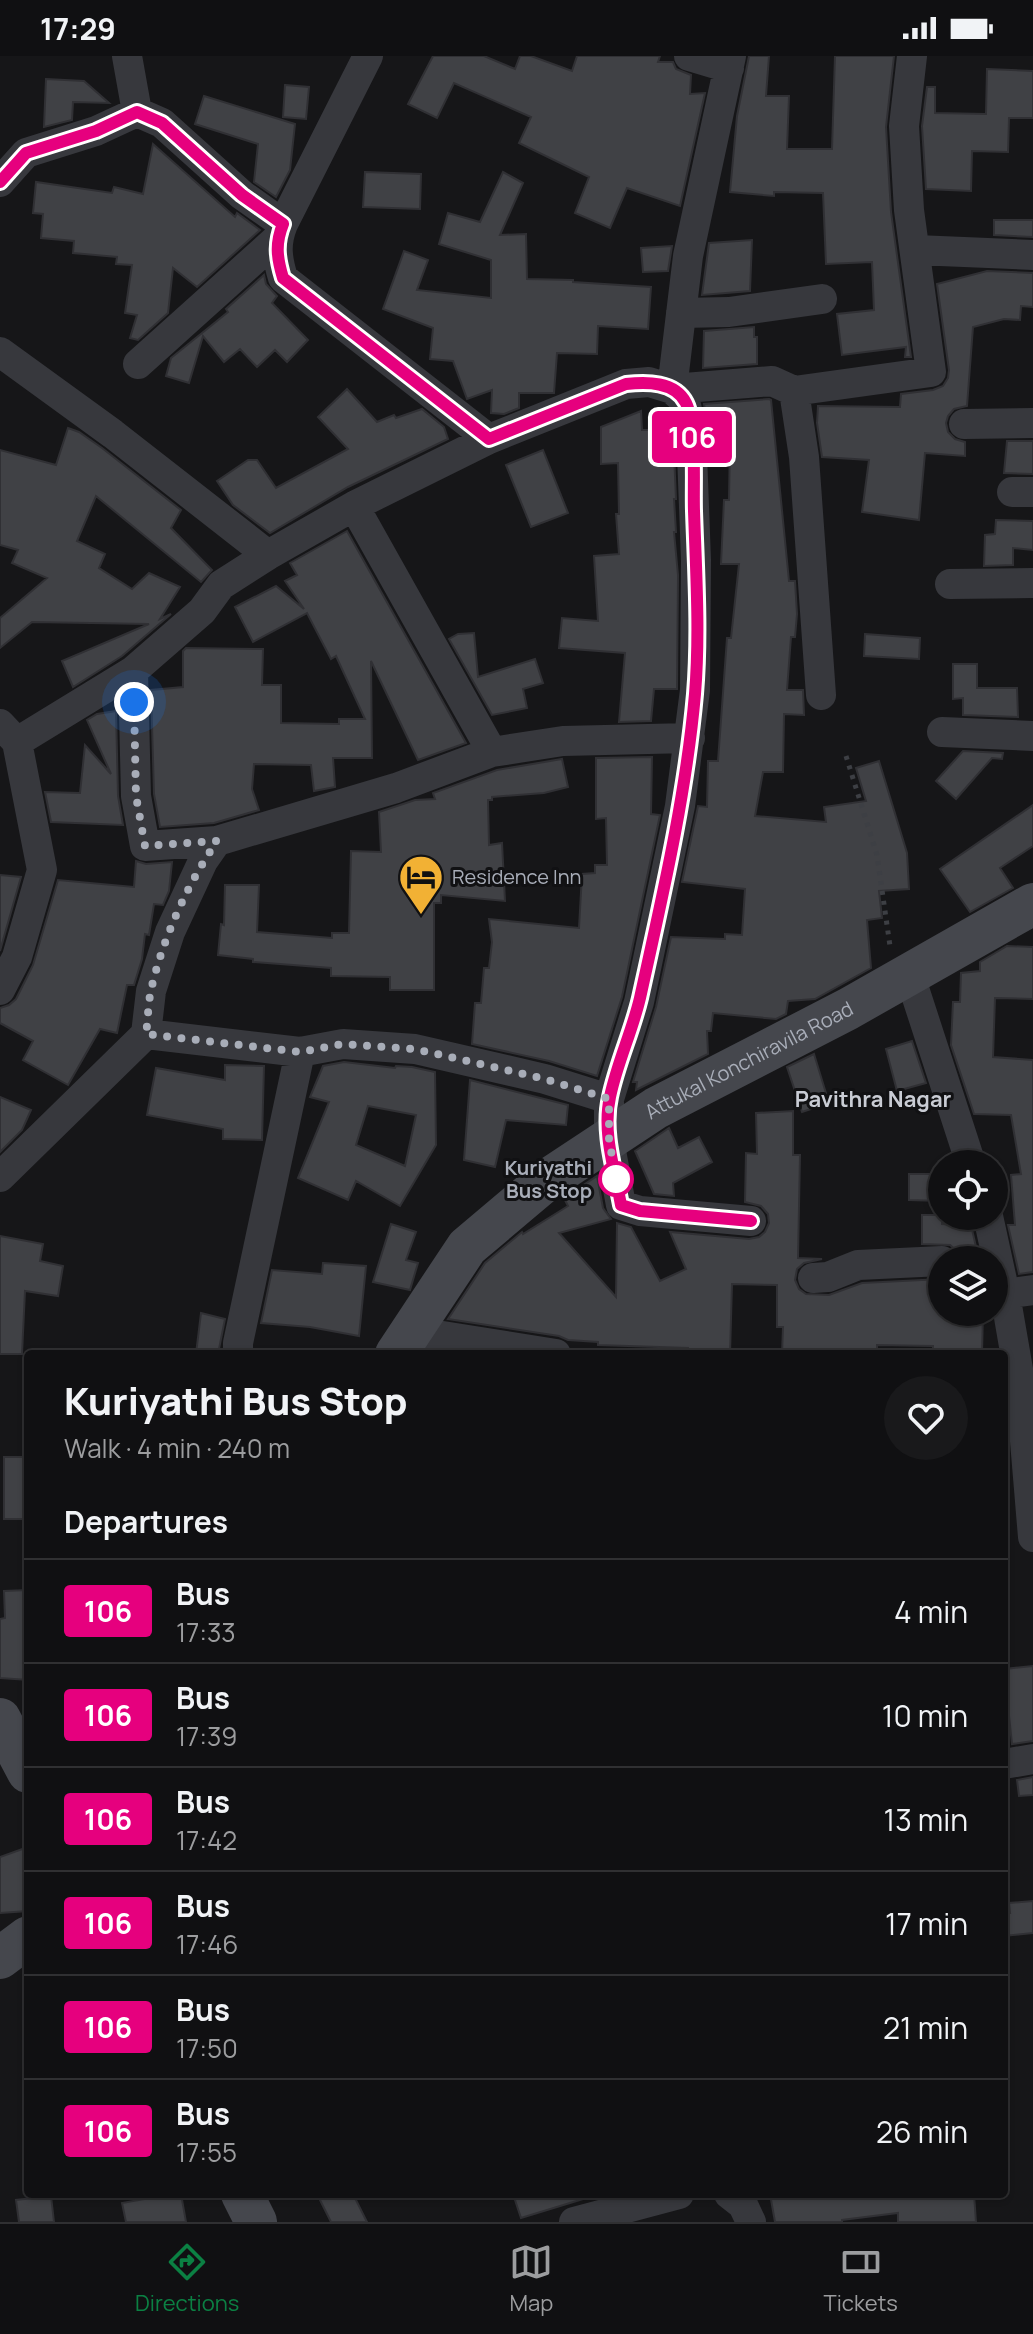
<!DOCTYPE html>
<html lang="en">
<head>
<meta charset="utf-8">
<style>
  body { margin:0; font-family:Manrope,sans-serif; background:#19191b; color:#f1f3f6; height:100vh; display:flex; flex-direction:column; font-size:30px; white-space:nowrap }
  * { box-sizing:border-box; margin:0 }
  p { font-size:26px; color:#9c9d9f }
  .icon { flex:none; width:44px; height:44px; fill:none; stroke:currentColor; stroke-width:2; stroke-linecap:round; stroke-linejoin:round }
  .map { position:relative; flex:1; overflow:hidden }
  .details { position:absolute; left:24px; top:1294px; width:984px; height:848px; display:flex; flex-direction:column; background:#101012; border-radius:8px; box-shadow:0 2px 6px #0004,0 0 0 2px #303032 }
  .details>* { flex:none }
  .badge { padding:0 16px; border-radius:6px; font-size:28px; line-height:52px }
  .controls { position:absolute; left:928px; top:1094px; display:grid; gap:16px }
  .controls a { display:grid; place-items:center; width:80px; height:80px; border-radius:50%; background:#101012; box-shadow:0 2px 6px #0004,0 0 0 2px #303032; font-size:40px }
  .you { position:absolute; width:40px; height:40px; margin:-20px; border:6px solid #fff; border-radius:50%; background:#1a73e8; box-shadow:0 0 0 12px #1a73e833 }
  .map>.badge { position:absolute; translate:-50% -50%; box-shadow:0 0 0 4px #fff }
  h2 { padding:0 40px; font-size:30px; line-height:72px }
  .round { display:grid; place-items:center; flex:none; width:84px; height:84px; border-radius:42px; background:#19191b }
  .summary { display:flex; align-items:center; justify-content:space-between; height:136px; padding:0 40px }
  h1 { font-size:38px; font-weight:800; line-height:60px }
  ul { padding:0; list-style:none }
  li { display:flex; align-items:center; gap:24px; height:104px; padding:0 40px; border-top:2px solid #303032 }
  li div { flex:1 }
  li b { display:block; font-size:30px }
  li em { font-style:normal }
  li .badge { min-width:88px; font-weight:700; text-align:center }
  .status { display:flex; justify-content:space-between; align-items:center; height:56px; padding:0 40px; background:#101012; direction:ltr }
  .status svg { height:22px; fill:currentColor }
  .menu { display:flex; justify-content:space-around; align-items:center; height:112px; border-top:2px solid #303032; background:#101012; font-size:22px; color:#9c9d9f }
  .menu a { display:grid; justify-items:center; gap:4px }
  .menu .current { color:#0b8043 }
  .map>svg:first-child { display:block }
  .building { fill:#404145; stroke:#303034; stroke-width:2; fill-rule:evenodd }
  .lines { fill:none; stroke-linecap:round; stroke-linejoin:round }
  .path { stroke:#3d3f44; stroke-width:5; stroke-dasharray:4 6; stroke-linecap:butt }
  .street { stroke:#37383d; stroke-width:30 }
  .secondary { stroke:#45474d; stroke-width:42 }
  .line-casing { stroke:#fff; stroke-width:18 }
  .line { stroke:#e6007e; stroke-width:12 }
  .walk { stroke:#a8adb8; stroke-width:8; stroke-dasharray:0 14.4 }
  .stop-dot { fill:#fff; stroke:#e6007e; stroke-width:4 }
  .labels { text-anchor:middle; stroke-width:6; stroke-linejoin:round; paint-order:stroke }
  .poi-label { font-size:20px; fill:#a8adb8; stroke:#111113; text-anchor:start }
  .street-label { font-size:20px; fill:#a8adb8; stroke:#111113 }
  .stop-label { font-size:20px; font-weight:bold; fill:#a8adb8; stroke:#111113; text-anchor:end }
  .neighbourhood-label { font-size:22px; font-weight:bold; fill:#c9ccd4; stroke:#111113 }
</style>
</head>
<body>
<div class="status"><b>17:29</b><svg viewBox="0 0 49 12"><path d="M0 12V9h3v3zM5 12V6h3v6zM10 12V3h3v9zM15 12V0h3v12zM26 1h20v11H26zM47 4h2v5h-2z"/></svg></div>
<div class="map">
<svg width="1033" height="2166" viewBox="0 0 1033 2166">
  <rect width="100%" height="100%" fill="#161618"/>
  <!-- building -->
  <path class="building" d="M433,0h51l31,13 5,-13h11l41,15 5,-15h83l-2,6h15l3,7 15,6 -1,19 15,-1 -25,113 -53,-18 -17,40 -35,-15 14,-36 -70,-34 12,-26 -77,-34 -17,35 -29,-14z
    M749,0h20l-3,40h23l-2,53h45l3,-93h59l-8,71 5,85 20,145h-6l1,-10 -64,8 -5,-41 37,-4 -2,-48 -46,2 -3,-71 -49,-1v4l-44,-4 7,-76z
    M987,13l46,2v47h-24l-1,34 -36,-1 -1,40 -45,-2 -4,-63 5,-39h8v26l51,1z
    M46,23l38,2 25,22 -36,-1 -1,18 -28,7z
    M285,29l24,2 -3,32 -23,-2z
    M204,40l91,28 -5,46 -14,27 -22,-15 4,-38 -63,-20z
    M153,88l82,73 2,-4 23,17 -63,57 -24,-19 -5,45 -30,27 -8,-2 7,-23 -12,-2 7,-48 -16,-1 1,-7 -44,-4 1,-12 -33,-3 2,-24 -10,-1 3,-31 76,11 2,-6 29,7z
    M365,116l56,2 -1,35 -57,-2z
    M503,116l20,11 -23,52 26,-1 1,45 46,1v2l78,5 -3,42 -50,-3 -1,28 -40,-1 -3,40h-35v15l-15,6 -13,-1 1,-23 -25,9 -14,-38 -23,-2 3,-31 -50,-19 21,-58 24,9 -11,30 74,8v-38l-52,-16 9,-31 32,9z
    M994,164h39v17l-39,-2z
    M752,184l-2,51 -48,4 7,-52z
    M672,190l-4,25 -25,1 -2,-24z
    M987,215l46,2v34l-12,-1 -1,14 -16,-1 -31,8 -6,79 -13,3 -6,7 -2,7 2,9 7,7 10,3v14l-40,-3 -6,67 -57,-8 7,-52 -47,-3 -5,-34 1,-17 82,1 1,-13 32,-4 10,-4 5,-8 1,-8 -12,-86z
    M264,219l2,9 11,12 -5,7 36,37 -21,22 -12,-12 -18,17 -17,-18 -16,13 -21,-26 -14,47 -23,-7 5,-18 57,-46 -2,-3z
    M754,271v10h3v27l-54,4 1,-37z
    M347,333l30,33 17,-7 2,3 26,-9 22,18 4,12 -100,48 -78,46 -37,-28 -16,-24 31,-21h9l19,28 72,-39 -30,-32z
    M769,343l2,1 18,181h6l2,33 -2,23h-4l-4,53h16l1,25 -20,-1 -1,58h-20l-8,44 71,6 -2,-15 42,-6 -10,-33 23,-7 28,92 2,36 -30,2 3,27 -15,2 4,48 -56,31 -27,2 -2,13 -10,5 -63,-6 -2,18h-4l1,23 -72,36 1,-8h-4l23,-75 15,-70 54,2v-5l17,1 3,-46 -63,-7 16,-76 9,1 1,-46h10l9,-123h4l8,-74h-18l3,-64h5l1,-59 -20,2 -6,-39z
    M641,355l1,19h31l3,69h-2l2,33h-2l4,43 -1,114h-23l-3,32 -32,1 6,-69 -66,-5 3,-30 36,3 -4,-65 25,-2 -3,-40h3l-1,-51 -17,1v-37z
    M68,372l11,4 23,16 79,62 -10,18 41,42 -11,12 -105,-86 -19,45 28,13 -6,14 33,21 17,-16 31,14 -20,32 11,-5 -49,42 -49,31 -11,-26 87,-37 -117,-2 -32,26v-30l47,-40 -35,-15 6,-13 -18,-5v-95l56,15z
    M1007,385h26v33l-29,-1z
    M543,394l25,63 -37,14 -25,-62z
    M996,464l37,1v29l-20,-2v17l-29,1 1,-31 10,-1z
    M347,475l119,212 -48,17 -47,-99 1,97h-39l2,29 -21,4 -3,-26 -57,-1 -2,25 7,21 -45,13 -54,4 -6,-33 -3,-104 32,-3v-36l3,-3 77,1 -1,36h19v38l58,1v-5h26l-29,-63 -5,3 -24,-46 -54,29 -18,-35 41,-21 28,23 -19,-28 12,-6 -7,-12z
    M474,577l4,44 57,-18 8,24 -20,6 4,19 -35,7 -43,-76 9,-5z
    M865,578l55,4 -1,21 -55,-3z
    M953,608h24v24h40l1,29 -55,-2v-17l-10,1z
    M116,655l2,85 5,29 -72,-3 -6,-30 35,1 5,-48 26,29 -24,-54 10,-6z
    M963,695l40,2 -1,6 -10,-1 -36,41 -20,-18z
    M652,701l-1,57 9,1 -38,182 -25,79 -48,-15 -77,-17 3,-41h6l3,-35h5l3,-26 -3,-23 90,9 3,-54 13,-1v-8h12l-1,-47 -10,1v-61z
    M562,703l6,28 -24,6 -52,4v3h-4l1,45 13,-2 3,58 -64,-6v8h-7v87h-44v-13l-59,-1v-8l-78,-6v-3l-35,-4 3,-31 3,1 1,-40h34l-2,47 75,6v-5h17l2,-82 30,1 -2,-40 36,-12 20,-1 -2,-6 64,-23z
    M1033,749v41l-33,22 13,20 -43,24 -30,-43z
    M136,805l10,3 26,-2 -3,29 -6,14 -9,-1 -5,31 -4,-1 -3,25 -8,26h-7l-10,48 -17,-4 -32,56 -45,-25 10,-19 -33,-18v-15l9,-3 7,-6 17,-34 25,-85 76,7z
    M0,819l21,2 -21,74z
    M1007,890l26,1v52l-38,-1 -2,59 40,3v212l-14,2 -11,-49h7l-4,-50 10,-1 -10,-59 -37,-1 -23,-69 2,-43h7l1,-29 19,-2v-9z
    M912,985l14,42 -29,8 -11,-42z
    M814,998l15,49 -27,9 -15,-45z
    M344,1006l51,6 1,-2 16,1 23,5 1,73 -36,61 -44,-25 -8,19 -50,-22 31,-76 -19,-5 13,-31zM368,1050l48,9 -11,51 -49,-21z
    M225,1009l39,1 -2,74 -39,-1v-10l-76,-14 9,-47 69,12z
    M470,1024l98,25 -2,20 -60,-5 -11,47 -31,-7z
    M0,1041l31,13 -9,20 -22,22z
    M793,1055v44h7l-2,103 24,1 -18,4 -7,6 -2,11 4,9 7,5 23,1 33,-12 80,-4v33h41l-1,42h-49v-8l-56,-1v9h-95l1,-27h-6v-42l-45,-1 -2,70h-42v-6l-90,-3v-3l-30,-2 -9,-4 -111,-17 37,-56 37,-31 1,2 45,-28 -4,-8 33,-22 6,32 8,11 -52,14 57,64 1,-74 14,4 29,54 26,-12 -16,-37 79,7 10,-2 6,-5 4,-9 -1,-9 -7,-8 -16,-4 1,-49 11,1 -1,-41z
    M669,1072l9,20 21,-11 13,25 -39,21 1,13 -20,-2 -19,-43z
    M909,1118h33v27l-33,-1z
    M922,1159h20v9l29,1 8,35h-19l-3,-9 -7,-6 -28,-1z
    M391,1168l25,8 -10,28 12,3 -8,27 -37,-8z
    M0,1180l43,8 -3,17 23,5 -5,30 -33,-5 -3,63h-22z
    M323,1207l43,3 -7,70 -49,-9 -49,-4 11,-53 50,4z
    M201,1257l24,6 -7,35h-22z
    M4,1401h24v62h-24z
    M28,1534v90l-28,-2v-59l5,-1 -1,-27z
    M1033,1610v75l-21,3 -8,-75z
    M1033,1721v18l-14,1 -2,-16z
    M28,1791v64l-28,2v-56z
    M1033,1845v32l-29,3v-23h6l-1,-10z
    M172,2138h9l5,28h-60l-4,-19z
    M317,2138h36l14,28h-36z
    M513,2138h69l1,5 -62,19z
    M770,2138h204l2,28h-78v-9l-56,7v2h-67z
    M51,2140l3,26h-35l-3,-22z"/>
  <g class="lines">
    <!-- path -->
    <path class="path" d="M846,700l31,99 13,91"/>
    <!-- street -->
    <path class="street" d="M127,0l10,56
      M368,0l-85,168c-8,20 -6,34 0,54l206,161
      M689,0l40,12
      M731,0l-43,200 -16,133 100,-8 22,10 137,-19 -22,-162 -5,-84 8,-70
      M0,126l26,-29 70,-22 41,-19 25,11 80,72 41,29
      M916,194l117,5
      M681,257l48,-1 93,-13
      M0,296l113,82 155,121
      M138,308l139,-125
      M794,335l10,66 17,238
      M964,368l69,-1
      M1012,436h21
      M354,450l138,246
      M950,528l83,-1
      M133,615l3,125 9,50 72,-5
      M0,668l17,18 25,128 -25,87 -17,33
      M942,676l91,4
      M17,686l116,-71 69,-60 19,-26 47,-30 86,-49 135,-67 137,-55 23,-2 23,7 13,12 6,26 5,133 -1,130 -15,116 -41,196 -30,97v41l12,65 19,6 111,10
      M909,917l62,191
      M146,978l154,18 43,-8 72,5 130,30 64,20
      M0,1121l146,-143 5,-43 19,-59 33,-71 14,-20 179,-53 96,-36 71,-11 127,-3
      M988,1160l17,78 15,87 13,156
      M813,1222l15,-1 30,-12 84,-4
      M1005,1238l28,-4
      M411,1275l145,23
      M238,1298v-11l62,-291
      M1004,1708l29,-5
      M729,2138l14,11 8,17
      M574,2166l105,-28"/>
    <!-- secondary -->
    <g class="secondary">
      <path id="s1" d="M396,1298l71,-107 77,-65 112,-74 192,-99 185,-105"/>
      <path d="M0,1663l28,53"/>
      <path d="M0,1902l28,-21"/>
      <path d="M242,2138l14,28"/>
    </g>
  </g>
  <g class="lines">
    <!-- line casing -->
    <g class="line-casing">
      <path id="line" d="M0,126l26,-29 70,-22 41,-19 25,11 80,72 41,29c-8,20 -6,34 0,54l206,161 137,-55c20,-2 49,-3 60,19 11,23 7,81 8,108 2,60 6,123 1,183 -9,102 -33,204 -55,304 -8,34 -23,65 -30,99 -8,35 5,74 11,108l19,6 111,10"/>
    </g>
    <!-- line -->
    <use href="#line" class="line"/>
    <!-- walk -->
    <path class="walk" d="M134,646l2,94 9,50 72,-5c-30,44 -54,97 -66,149 -3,14 -3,30 -5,44l154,18 43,-8 72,5 130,30 64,20v41l8,43 -1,-4"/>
  </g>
  <!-- icons -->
  <defs>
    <g id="hotel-pin" transform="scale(2.3)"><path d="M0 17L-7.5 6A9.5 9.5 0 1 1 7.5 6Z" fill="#f2b134" stroke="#111113"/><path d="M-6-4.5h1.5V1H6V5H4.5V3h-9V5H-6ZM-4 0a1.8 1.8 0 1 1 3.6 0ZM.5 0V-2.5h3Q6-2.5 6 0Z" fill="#111"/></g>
  </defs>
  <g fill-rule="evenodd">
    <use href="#hotel-pin" x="421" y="821"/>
  </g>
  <!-- markers -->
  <circle class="stop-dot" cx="616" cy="1123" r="16"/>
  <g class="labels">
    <!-- poi labels -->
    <g class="poi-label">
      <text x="452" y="828">Residence Inn</text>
    </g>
    <!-- street labels -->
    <g class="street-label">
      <text dy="7" stroke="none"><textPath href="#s1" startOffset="468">Attukal Konchiravila Road</textPath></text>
    </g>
    <!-- stop labels -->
    <g class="stop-label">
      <text x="592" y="1119">Kuriyathi<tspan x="592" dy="23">Bus Stop</tspan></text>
    </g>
    <!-- neighbourhood labels -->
    <g class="neighbourhood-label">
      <text x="873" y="1051">Pavithra Nagar</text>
    </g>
  </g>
</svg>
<div class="controls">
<a><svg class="icon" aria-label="locate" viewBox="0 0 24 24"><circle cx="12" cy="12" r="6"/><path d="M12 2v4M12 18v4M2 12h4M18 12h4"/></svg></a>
<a><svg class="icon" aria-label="layers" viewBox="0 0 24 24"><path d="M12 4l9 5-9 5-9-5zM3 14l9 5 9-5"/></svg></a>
</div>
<div class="you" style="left:134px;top:646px"></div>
<b class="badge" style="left:692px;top:381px;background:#e6007e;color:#fff">106</b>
<section class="details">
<div class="summary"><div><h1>Kuriyathi Bus Stop</h1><p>Walk · 4 min · 240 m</p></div><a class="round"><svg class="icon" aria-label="heart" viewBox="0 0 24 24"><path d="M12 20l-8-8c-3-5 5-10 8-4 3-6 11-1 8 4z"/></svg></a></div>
<h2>Departures</h2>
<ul>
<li><span class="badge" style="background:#e6007e;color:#fff">106</span><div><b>Bus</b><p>17:33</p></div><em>4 min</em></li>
<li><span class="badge" style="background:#e6007e;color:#fff">106</span><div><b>Bus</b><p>17:39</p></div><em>10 min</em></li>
<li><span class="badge" style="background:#e6007e;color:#fff">106</span><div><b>Bus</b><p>17:42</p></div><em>13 min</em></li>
<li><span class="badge" style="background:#e6007e;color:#fff">106</span><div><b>Bus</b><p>17:46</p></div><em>17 min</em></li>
<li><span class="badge" style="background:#e6007e;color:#fff">106</span><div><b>Bus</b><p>17:50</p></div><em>21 min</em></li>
<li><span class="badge" style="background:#e6007e;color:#fff">106</span><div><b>Bus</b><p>17:55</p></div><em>26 min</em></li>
</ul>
</section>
</div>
<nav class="menu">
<a class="current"><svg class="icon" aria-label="directions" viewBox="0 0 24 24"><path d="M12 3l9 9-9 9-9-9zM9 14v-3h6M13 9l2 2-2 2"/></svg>Directions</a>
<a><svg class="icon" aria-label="map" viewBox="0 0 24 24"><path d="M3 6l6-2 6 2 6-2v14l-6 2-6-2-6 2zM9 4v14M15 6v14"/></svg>Map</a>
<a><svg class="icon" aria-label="tickets" viewBox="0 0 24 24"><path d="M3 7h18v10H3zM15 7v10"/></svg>Tickets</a>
</nav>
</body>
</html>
